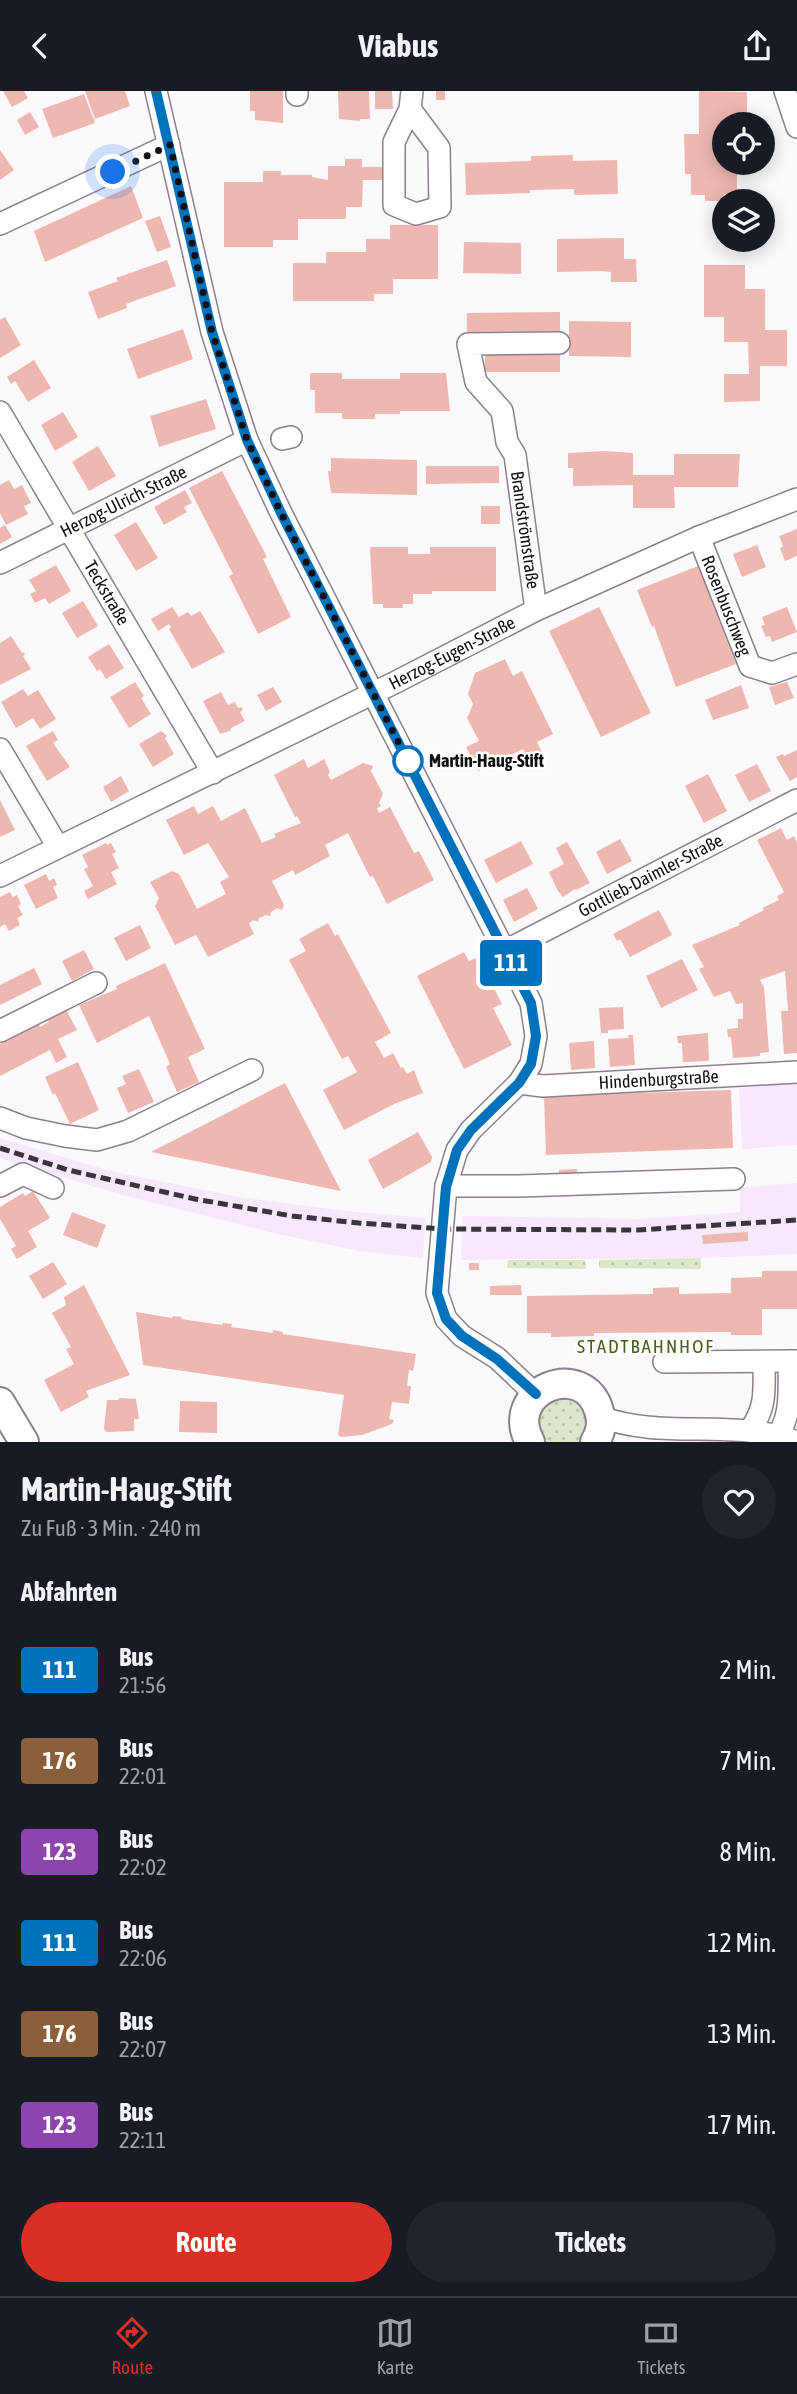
<!DOCTYPE html>
<html lang="de">
<head>
<meta charset="utf-8">
<style>
  body { margin:0; font-family:"Asap Condensed",sans-serif; background:#20242c; color:#f1f3f6; height:100vh; display:flex; flex-direction:column; font-size:26px; white-space:nowrap }
  * { box-sizing:border-box; margin:0 }
  p { font-size:23px; color:#9ea1a6 }
  .icon { flex:none; width:38px; height:38px; fill:none; stroke:currentColor; stroke-width:2; stroke-linecap:round; stroke-linejoin:round }
  .map { position:relative; height:1351px; overflow:hidden }
  .details { display:flex; flex-direction:column; background:#171b24; flex:1 }
  .details>* { flex:none }
  .badge { padding:0 14px; border-radius:5px; font-size:24px; line-height:46px }
  .buttons { position:absolute; left:712px; top:21px; display:grid; gap:14px }
  .buttons a { display:grid; place-items:center; width:63px; height:63px; border-radius:50%; background:#171b24; box-shadow:0 4px 18px #0003; font-size:35px }
  .you { position:absolute; width:35px; height:35px; margin:-18px; border:5px solid #fff; border-radius:50%; background:#1a73e8; box-shadow:0 0 0 10px #1a73e833 }
  .map>.badge { position:absolute; translate:-50% -50%; box-shadow:0 0 0 4px #fff }
  h2 { padding:0 21px; font-size:26px; line-height:63px }
  .round { display:grid; place-items:center; flex:none; width:74px; height:74px; border-radius:37px; background:#20242c }
  .summary { display:flex; align-items:center; justify-content:space-between; height:119px; padding:0 21px }
  h1 { font-size:33px; font-weight:700; line-height:52px }
  .cta { display:flex; gap:14px; margin-top:auto; padding:14px 21px }
  .cta a { flex:1; height:80px; border-radius:42px; background:#d93025; color:#fff; font-size:28px; font-weight:700; line-height:80px; text-align:center }
  .cta a+a { background:#20242c; color:#f1f3f6 }
  ul { padding:0; list-style:none }
  li { display:flex; align-items:center; gap:21px; height:91px; padding:0 21px }
  li div { flex:1 }
  li b { display:block; font-size:26px }
  li em { font-style:normal }
  li .badge { min-width:77px; font-weight:700; text-align:center }
  header { display:flex; justify-content:space-between; align-items:center; height:91px; padding:0 21px; background:#171b24; font-size:32px; font-weight:700 }
  .tabs { display:flex; justify-content:space-around; align-items:center; height:98px; border-top:2px solid #363941; background:#171b24; font-size:19px; color:#9ea1a6 }
  .tabs a { display:grid; justify-items:center; gap:4px }
  .tabs .selected { color:#d93025 }
  .map>svg:first-child { display:block }
  .built { fill:#f7e8fd }
  .grass { fill:url(#grass-dots) }
  .building { fill:#eeb7af }
  .lines { fill:none; stroke-linecap:round; stroke-linejoin:round }
  .minor-casing { stroke:#8b7f90; stroke-width:24 }
  .major-casing { stroke:#8b7f90; stroke-width:32 }
  .minor { stroke:#fff; stroke-width:21 }
  .major { stroke:#fff; stroke-width:28 }
  .rail { stroke:#39353a; stroke-width:5; stroke-dasharray:10 5; stroke-linecap:butt }
  .line-casing { stroke:#fff; stroke-width:16 }
  .line { stroke:#0072bc; stroke-width:10 }
  .walk { stroke:#120e14; stroke-width:7; stroke-dasharray:0 12.6 }
  .stop-dot { fill:#fff; stroke:#0072bc; stroke-width:3.5 }
  .labels { text-anchor:middle; stroke-width:5; stroke-linejoin:round; paint-order:stroke }
  .street-label { font-size:18px; fill:#120e14; stroke:#fff }
  .stop-label { font-size:18px; font-weight:bold; fill:#120e14; stroke:#fff; text-anchor:start }
  .neighbourhood-label { font-size:19px; letter-spacing:2px; fill:#486019; stroke:#fff }
</style>
</head>
<body>
<header><svg class="icon" aria-label="back" viewBox="0 0 24 24"><path d="M15 5l-7 7 7 7"/></svg>Viabus<svg class="icon" aria-label="share" viewBox="0 0 24 24"><path d="M12 15V3M7 8l5-5 5 5M5 13v7h14v-7"/></svg></header>
<div class="map">
<svg width="797" height="1351" viewBox="0 0 797 1351">
  <defs>
    <pattern id="grass-dots" width="8" height="8" patternUnits="userSpaceOnUse" patternTransform="scale(1.75)"><rect width="8" height="8" fill="#dce6c8"/><path d="M2 2h.1M6 6h.1" fill="none" stroke="#bcc4ab" stroke-width="1.8" stroke-linecap="round"/></pattern>
  </defs>
  <rect width="100%" height="100%" fill="#fcf9fd"/>
  <!-- built -->
  <path class="built" d="M797,991v63l-55,4 -3,-61z
    M0,1047l110,33 129,26 106,14 80,7 -2,40 -64,-7 -81,-17 -156,-39 -122,-37z
    M797,1092v71l-96,4 -240,2 1,-44 179,3 99,-7v-24z"/>
  <!-- grass -->
  <path class="grass" d="M701,1167v11l-102,-1v-8z
    M508,1169h77l1,9 -79,-1z
    M555,1303l25,5 11,23 -10,20h-37l-8,-30z"/>
  <!-- building -->
  <path class="building" d="M3,0h21l4,7 -16,9z
    M85,0h40l5,15 -35,13z
    M250,0h33v32l-28,-3v-9h-5z
    M338,0h31l1,28h-10v2l-21,-2z
    M375,0h17l1,18h-18z
    M436,0h9v9h-9z
    M699,0l48,1v30h-4v2h-19v39l13,1v30h-13v7h-19v-6h-14v-21h-6l-1,-40h15z
    M84,3l11,29 -42,15 -11,-29z
    M30,21l9,15 -14,8 -8,-15z
    M0,59l14,20 -14,10z
    M573,64v6l44,-1 1,34 -44,1v-6l-44,1v3l-64,2 -1,-32 66,-2v-5z
    M345,68h17v8h26v13h-25l-1,27h-16v12h-48v21h-25v7h-49v-65h39v-11h18v4h31v2l16,3v-14h17z
    M131,95l12,32 -98,44 -11,-31z
    M160,125l11,31 -14,5 -12,-31z
    M390,134h48v54h-45v15h-19v7h-81v-38h33v-11h40v-13h24z
    M624,147v21h12l1,23h-26v-10l-9,-1 -45,1v-33z
    M464,151l57,1v31l-58,-1z
    M167,169l9,26 -50,18 1,4 -29,11 -10,-27 30,-11 -2,-3z
    M704,174h41v24h20v41h22v36h-27v35l-36,1v-28h25l-1,-32h-24v-25h-20z
    M560,221v19l-93,1v-19z
    M5,226l16,28 -21,13v-38z
    M569,230l62,1v35l-62,-1z
    M183,238l10,30 -55,20 -11,-30z
    M485,262h75v19h-75z
    M34,269l17,28 -23,14 -13,-21 -4,3 -4,-7z
    M310,282h32v6h58v-6h46l4,38h-50v3h-25v5h-33v-6h-27v-23h-5z
    M206,308l10,30 -57,18 -9,-31z
    M63,321l15,25 -23,14 -14,-26z
    M98,355l18,30 -27,15 -17,-29z
    M605,360l28,2v22h41v-21h66l-2,33h-64l1,21h-42v-23l-60,1v-18h-5v-15z
    M331,367l86,2v35l-86,-2 -3,-22h3z
    M426,375h73v17l-73,1z
    M222,380l45,86 -4,2 28,58 -33,17 -29,-58 4,-2 -44,-86z
    M9,389l5,9 8,-4 9,18 -7,3 4,8 -22,11 -6,-12v-28z
    M185,399l7,13 -8,4 3,5 -23,13 -10,-18z
    M481,415h19v18h-19z
    M136,431l22,36 -22,13 -22,-36z
    M5,434l7,12 -12,7v-16z
    M797,438v27l-12,5 -5,-13 3,-2 -4,-10z
    M757,454l9,22 -24,10 -9,-23z
    M370,456h38v7h22v-7h66v44h-64v3h-19v10h-10v4h-20v-4h-10z
    M56,474l15,26 -22,13 -4,-6 -10,5 -5,-9 6,-3 -7,-11z
    M698,475l38,98 -60,23 -22,-61 -2,1 -15,-37z
    M83,510l15,25 -21,12 -15,-25z
    M172,516l7,10 9,-5 3,4 9,-5 25,41 -33,17 -23,-40 2,-2 -2,-3 -11,7 -7,-12z
    M599,516l52,106 -50,24 -52,-106z
    M787,516l10,25 -25,10 -2,-6 -4,1 -5,-11 4,-1 -3,-8z
    M11,545l11,17 2,-1 1,3 -2,1 8,13 -31,16v-42z
    M109,553l15,24 -18,11 -6,-10 -3,2 -9,-14z
    M505,568l8,17 9,-5 31,63 -16,8 7,15 -13,7 -8,-15 -45,22 -12,-24 13,-6 -12,-23 6,-14 -5,-10 7,-21z
    M135,591l9,14 -3,2 10,16 -22,14 -19,-31z
    M787,591l7,16 -19,7 -6,-18z
    M741,594l8,23 -36,12 -8,-20z
    M273,596l9,15 -16,9 -9,-16z
    M23,598l5,7 10,-6 18,29 -16,10 -7,-11 -17,10 -15,-26z
    M221,601l7,13 7,-3 3,6 3,-1 2,3 -3,2 5,9 -14,7 -1,3 -10,3 -17,-33z
    M53,640l5,9 -5,3 17,24 -23,14 -21,-35z
    M161,640l6,5 -2,2 9,16 -21,13 -14,-23z
    M797,659v27l-7,4 -14,-24 7,-3 1,2z
    M304,668l4,9 16,-9 6,13 -2,3 3,5 32,-17 10,3 -2,5 12,23 -4,9 2,3 -4,2 2,5 11,-6 24,46 5,-2 15,29 -47,24 -14,-28 -3,1 -22,-44 -23,12 5,11 -35,19 -2,-5 -21,11 12,24 -2,5 -5,-2 -6,4 -1,4 -4,-1 -7,3 -1,4 -4,-2 -5,3 5,11 -46,23 -12,-22 -21,10 -20,-39 4,-8 -9,-16 22,-11 7,3 18,35 29,-15 -6,-12 9,-5 -21,-34 -24,12 -18,-35 28,-14 4,8 15,-8 8,15 24,-13 17,35 14,-6 -2,-3 27,-11 -4,-7 -2,1 -21,-42z
    M757,673l14,27 -22,11 -14,-27z
    M708,683l19,37 -23,12 -19,-37z
    M121,685l8,15 -18,11 -8,-15z
    M0,709l15,30 -15,7z
    M781,737l6,12 7,-4 3,7v210l-13,1 -3,-43h7l-3,-40 -25,9 4,7 5,65 -9,1v3l-27,2 -2,-21h-3l-1,-8 11,-1v-9h5v-16l-7,1 -6,-13 -16,6 -15,-28 5,-2 -12,-22 48,-20 -1,-2 25,-13 -2,-2 17,-8 -2,-4 7,-4 -27,-52z
    M620,748l12,22 -25,13 -11,-22z
    M521,750l12,23 -37,19 -12,-23z
    M567,751l23,41 -14,7 -1,-1 -12,8 -5,-6 -9,-19 15,-8 -8,-16z
    M106,752l1,2 4,-2 5,9 -4,2 7,14 -8,4 6,12 -29,15 -4,-8 9,-5 -9,-17 4,-2 -6,-12z
    M46,783l3,7 5,-3 3,7 -4,2 5,11 -22,11 -12,-24z
    M527,797l11,21 -24,13 -11,-22z
    M10,801l3,5 4,-2 4,9 -3,2 5,9 -6,3 3,7 -11,6 -4,-7 -5,3v-30z
    M659,819l13,25 -42,22 -10,-18 -3,2 -4,-7z
    M328,832l7,13 3,-2 53,99 -16,9 9,16 9,-5 8,15 2,-1 4,7 7,-4 9,23 -29,11 -50,26 -21,-40 34,-18 -9,-16 -6,3 -53,-99 17,-9 -7,-12z
    M140,834l11,23 -25,13 -12,-23z
    M84,859l10,19 -22,12 -10,-20z
    M464,861l5,9 9,-4 24,47 -9,4 19,37 -48,24 -47,-93z
    M682,868l16,31 -37,18 -15,-32z
    M165,872l40,86 -17,8 11,25 -22,10 -11,-25 4,-3 -21,-48 -52,27 -18,-38 38,-16 -1,-3z
    M34,877l8,16 -42,21v-20z
    M623,916l1,22 -16,1v3h-7l-2,-25z
    M65,917l12,22 -19,9 9,18 -11,6 -6,-13 -50,26v-32l39,-20 1,3 9,-5 -2,-4z
    M708,942l1,28 -26,1 -1,-19h-4l-1,-7z
    M628,944h5l2,30 -25,2 -2,-28 21,-1z
    M594,950l1,27 -24,2 -2,-27z
    M78,971l21,48 -29,14 -15,-31 -2,2 -8,-18z
    M139,978l15,33 -26,11 -11,-25 9,-4 -4,-8z
    M285,992l56,108 -190,-39z
    M731,999l2,58 -187,7 -2,-59z
    M418,1041l14,25 -1,5 -48,27 -15,-29z
    M577,1078v5l-18,1v-5z
    M33,1100l17,27 -22,13 9,16 -20,12 -6,-10 5,-3 -16,-27v-12l23,-14 2,3z
    M72,1121l34,13 -9,23 -34,-13z
    M748,1141v9l-45,3 -1,-9z
    M53,1171l14,22 -24,15 -14,-23z
    M469,1172h10v7h-10z
    M762,1180h35v38h-35v26h-31v-3h-8l-129,1v3l-43,1v-4h-24v-37l126,-2v-6l26,-1v7l52,-1v-15l31,-1z
    M84,1194l46,90 -44,16 3,6 -28,15 -17,-32 30,-16 -8,-15 5,-2 -19,-34 14,-8 -2,-8z
    M521,1194l1,10h-32v-9z
    M136,1221l36,6 1,-2 9,1 -1,2 41,6 1,-2 9,1 -1,3 42,6v-3l10,2v2l133,20 -3,17 -4,-1 -2,16h4l-2,18 -17,-2 -3,17 5,1 -2,4 -30,11 -21,2 -3,-2 6,-40 -201,-30z
    M119,1307l17,1 3,20h-5v12l-27,1 -3,-3 3,-29h12z
    M180,1310l37,1v31l-38,-1z"/>
  <g class="lines">
    <!-- minor casing -->
    <g class="minor-casing">
      <g id="minor">
        <path d="M156,0l56,241 35,108 34,73 250,490 5,33 -5,28 -12,19 -48,47 -14,20 -11,36 -9,107 9,26 16,17 35,22 38,36"/>
        <path d="M785,0l12,36"/>
        <path d="M297,4v-4"/>
        <path d="M410,18l29,39 1,59 -24,7 -22,-9v-63l16,-33 2,-18"/>
        <path d="M0,133l169,-79"/>
        <path id="s1" d="M0,321l213,361"/>
        <path d="M282,348l9,-2"/>
        <path id="s2" d="M699,446l51,129 22,7 25,-9"/>
        <path id="s3" d="M0,472l247,-123"/>
        <path d="M536,519l-21,-155 -8,-13 -5,-31 -26,-29 -8,-38 91,-1"/>
        <path d="M0,658l58,98"/>
        <path id="s4" d="M0,785l394,-193 142,-73 163,-73 98,-38"/>
        <path id="s5" d="M505,860l292,-151"/>
        <path d="M0,940l96,-48"/>
        <path id="s6" d="M519,992l24,3 254,-14"/>
        <path d="M0,1027l26,10 39,8 32,4 31,-9 124,-61"/>
        <path d="M0,1095l23,-12 30,14"/>
        <path d="M446,1095h73l215,-7"/>
        <path d="M664,1271l133,-1"/>
        <path d="M601,1326c63,23 132,1 196,25"/>
        <path d="M750,1339c17,-23 14,-41 14,-68"/>
        <path d="M772,1351c21,-20 17,-54 17,-81"/>
      </g>
    </g>
    <!-- major casing -->
    <g class="major-casing">
      <path id="major" d="M0,1311l24,40
        M530,1351c-28,-52 54,-84 69,-31 4,11 2,21 -4,31"/>
    </g>
    <!-- minor -->
    <use href="#minor" class="minor"/>
    <!-- major -->
    <use href="#major" class="major"/>
    <!-- rail -->
    <path class="rail" d="M0,1057l68,22 127,29 97,17 67,7 83,6 196,1 159,-10"/>
  </g>
  <g class="lines">
    <!-- line casing -->
    <g class="line-casing">
      <path id="line" d="M156,0l56,241 35,108 34,73 250,490 5,33 -5,28 -12,19 -48,47 -14,20 -11,37 -9,106 9,26 16,17 35,23 39,35"/>
    </g>
    <!-- line -->
    <use href="#line" class="line"/>
    <!-- walk -->
    <path class="walk" d="M113,81l57,-27 42,187 35,108 34,73 128,250 -1,-2"/>
  </g>
  <!-- markers -->
  <circle class="stop-dot" cx="408" cy="670" r="14"/>
  <g class="labels">
    <!-- street labels -->
    <g class="street-label">
      <text dy="6" stroke="none"><textPath href="#s3" startOffset="138">Herzog-Ulrich-Straße</textPath></text>
      <text transform="translate(525 439) rotate(82)" y="6">Brandströmstraße</text>
      <text dy="6" stroke="none"><textPath href="#s1" startOffset="210">Teckstraße</textPath></text>
      <text dy="6" stroke="none"><textPath href="#s2" startOffset="74">Rosenbuschweg</textPath></text>
      <text dy="6" stroke="none"><textPath href="#s4" startOffset="504">Herzog-Eugen-Straße</textPath></text>
      <text dy="6" stroke="none"><textPath href="#s5" startOffset="164">Gottlieb-Daimler-Straße</textPath></text>
      <text dy="6" stroke="none"><textPath href="#s6" startOffset="140">Hindenburgstraße</textPath></text>
    </g>
    <!-- stop labels -->
    <g class="stop-label">
      <text x="429" y="676">Martin-Haug-Stift</text>
    </g>
    <!-- neighbourhood labels -->
    <g class="neighbourhood-label">
      <text x="646" y="1262">STADTBAHNHOF</text>
    </g>
  </g>
</svg>
<div class="buttons">
<a><svg class="icon" aria-label="locate" viewBox="0 0 24 24"><circle cx="12" cy="12" r="6"/><path d="M12 2v4M12 18v4M2 12h4M18 12h4"/></svg></a>
<a><svg class="icon" aria-label="layers" viewBox="0 0 24 24"><path d="M12 4l9 5-9 5-9-5zM3 14l9 5 9-5"/></svg></a>
</div>
<div class="you" style="left:113px;top:81px"></div>
<b class="badge" style="left:511px;top:872px;background:#0072bc;color:#fff">111</b>
</div>
<section class="details">
<div class="summary"><div><h1>Martin-Haug-Stift</h1><p>Zu Fuß · 3 Min. · 240 m</p></div><a class="round"><svg class="icon" aria-label="heart" viewBox="0 0 24 24"><path d="M12 20l-8-8c-3-5 5-10 8-4 3-6 11-1 8 4z"/></svg></a></div>
<h2>Abfahrten</h2>
<ul>
<li><span class="badge" style="background:#0072bc;color:#fff">111</span><div><b>Bus</b><p>21:56</p></div><em>2 Min.</em></li>
<li><span class="badge" style="background:#8b5e3c;color:#fff">176</span><div><b>Bus</b><p>22:01</p></div><em>7 Min.</em></li>
<li><span class="badge" style="background:#8e44ad;color:#fff">123</span><div><b>Bus</b><p>22:02</p></div><em>8 Min.</em></li>
<li><span class="badge" style="background:#0072bc;color:#fff">111</span><div><b>Bus</b><p>22:06</p></div><em>12 Min.</em></li>
<li><span class="badge" style="background:#8b5e3c;color:#fff">176</span><div><b>Bus</b><p>22:07</p></div><em>13 Min.</em></li>
<li><span class="badge" style="background:#8e44ad;color:#fff">123</span><div><b>Bus</b><p>22:11</p></div><em>17 Min.</em></li>
</ul>
<div class="cta"><a>Route</a><a>Tickets</a></div>
</section>
<nav class="tabs">
<a class="selected"><svg class="icon" aria-label="directions" viewBox="0 0 24 24"><path d="M12 3l9 9-9 9-9-9zM9 14v-3h6M13 9l2 2-2 2"/></svg>Route</a>
<a><svg class="icon" aria-label="map" viewBox="0 0 24 24"><path d="M3 6l6-2 6 2 6-2v14l-6 2-6-2-6 2zM9 4v14M15 6v14"/></svg>Karte</a>
<a><svg class="icon" aria-label="tickets" viewBox="0 0 24 24"><path d="M3 7h18v10H3zM15 7v10"/></svg>Tickets</a>
</nav>
</body>
</html>
